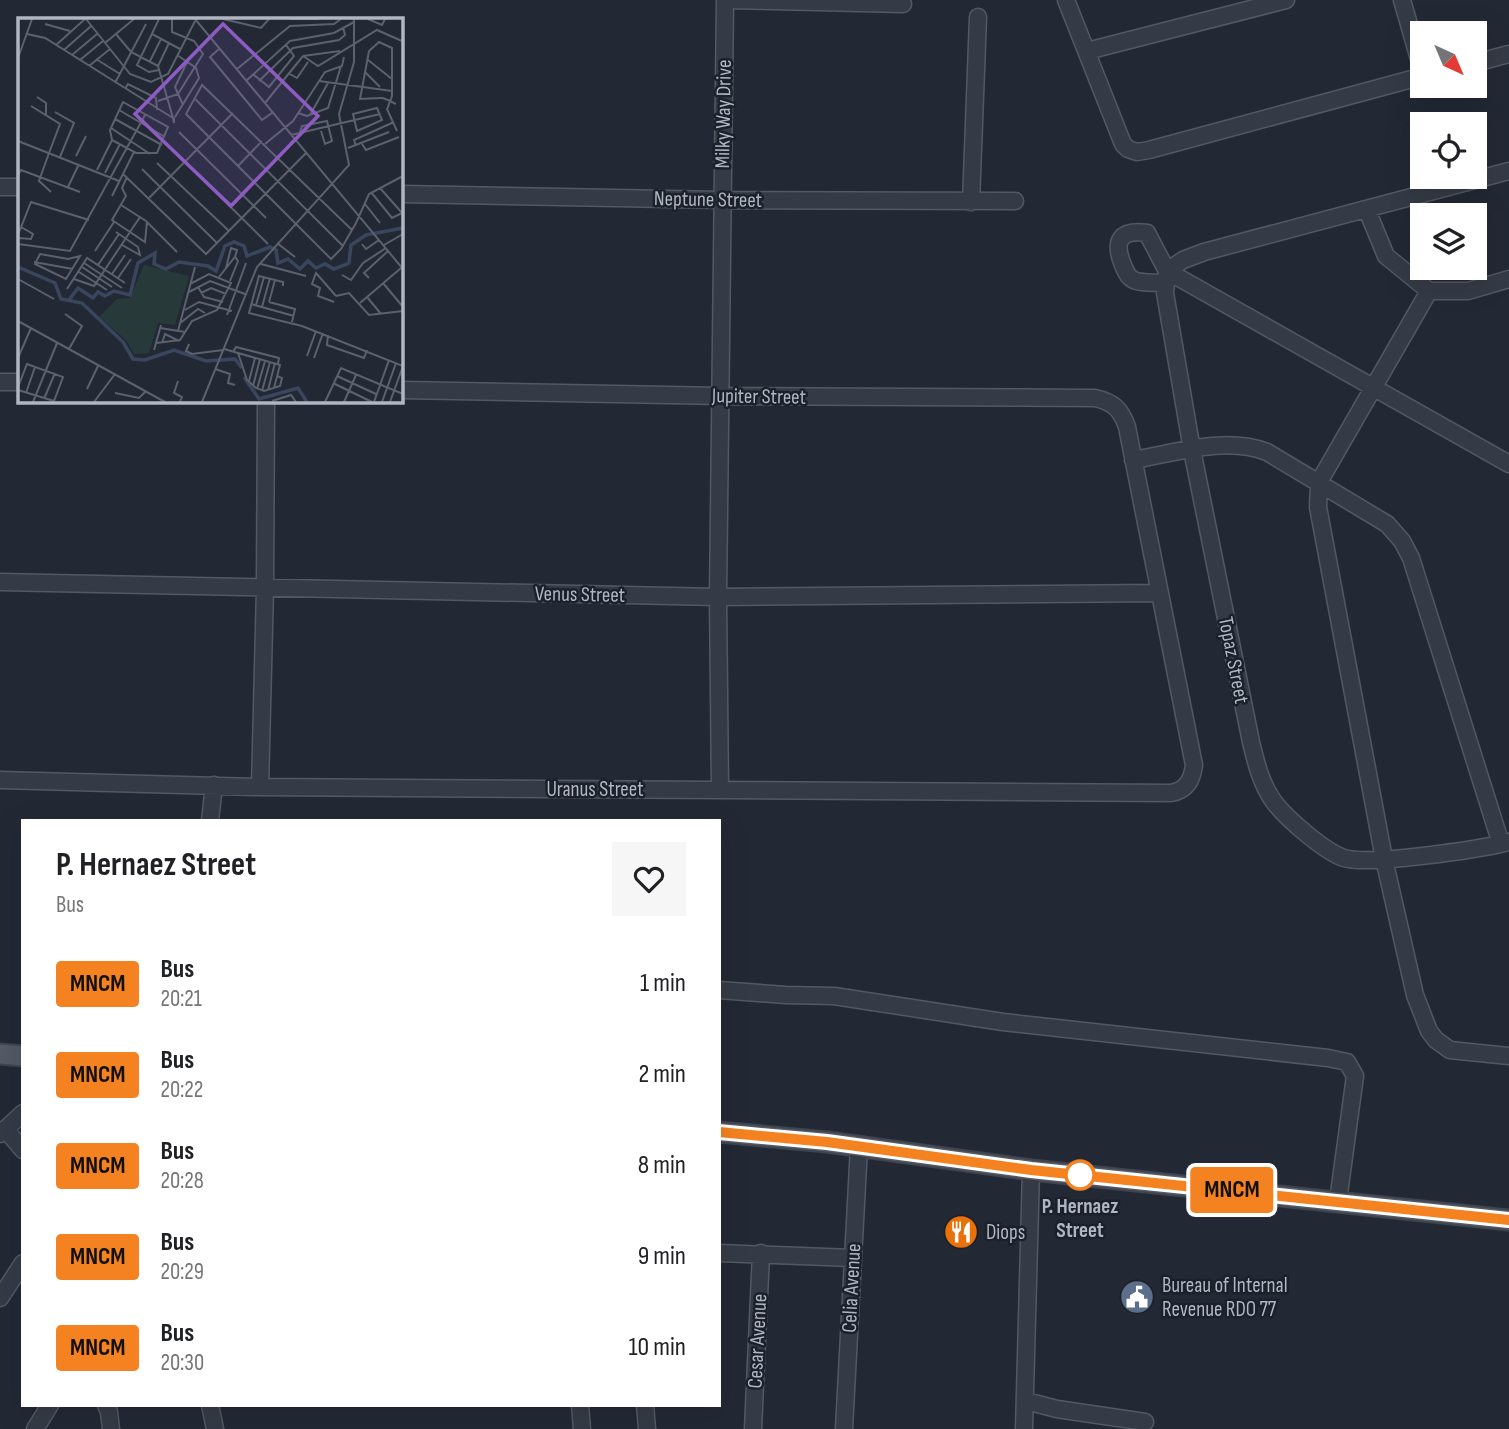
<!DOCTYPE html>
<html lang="en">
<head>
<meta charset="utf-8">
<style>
  body { margin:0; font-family:"Sofia Sans Condensed",sans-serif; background:#f6f6f6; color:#202124; height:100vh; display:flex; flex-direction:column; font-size:26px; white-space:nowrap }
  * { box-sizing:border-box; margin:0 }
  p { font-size:23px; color:#757577 }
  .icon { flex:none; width:38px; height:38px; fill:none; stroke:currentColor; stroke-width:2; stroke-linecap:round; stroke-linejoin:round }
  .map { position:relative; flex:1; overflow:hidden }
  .details { position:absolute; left:21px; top:819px; width:700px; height:588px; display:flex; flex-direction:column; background:#fff; border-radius:0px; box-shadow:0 7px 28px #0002 }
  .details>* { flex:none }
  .badge { padding:0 14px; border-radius:5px; font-size:24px; line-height:46px }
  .needle { width:46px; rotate:136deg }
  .controls { position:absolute; left:1410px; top:21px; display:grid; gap:14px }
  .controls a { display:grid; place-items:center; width:77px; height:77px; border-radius:0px; background:#fff; box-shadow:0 7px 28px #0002; font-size:35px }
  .map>.badge { position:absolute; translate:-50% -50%; box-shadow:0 0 0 4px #fff }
  .round { display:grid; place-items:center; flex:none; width:74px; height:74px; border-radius:0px; background:#f6f6f6 }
  .overview { display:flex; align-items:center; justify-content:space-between; height:119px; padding:0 35px }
  h1 { font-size:33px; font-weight:700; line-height:52px }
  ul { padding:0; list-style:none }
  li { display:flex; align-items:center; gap:21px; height:91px; padding:0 35px }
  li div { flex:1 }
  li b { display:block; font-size:26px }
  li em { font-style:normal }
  li .badge { min-width:77px; font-weight:700; text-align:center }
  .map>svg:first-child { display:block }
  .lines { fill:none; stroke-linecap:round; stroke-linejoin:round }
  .minor-casing { stroke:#535963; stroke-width:19 }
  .major-casing { stroke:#3f444f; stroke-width:23 }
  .minor { stroke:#353b46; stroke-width:16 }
  .major { stroke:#535a66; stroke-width:19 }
  .line-casing { stroke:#fff; stroke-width:16 }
  .line { stroke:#f58220; stroke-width:10 }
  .stop-dot { fill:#fff; stroke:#f58220; stroke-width:3.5 }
  .labels { text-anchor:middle; stroke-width:5; stroke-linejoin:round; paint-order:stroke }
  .street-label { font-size:21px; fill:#b0b6c2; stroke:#1b202a }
  .stop-label { font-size:21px; font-weight:bold; fill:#b0b6c2; stroke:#1b202a }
  .poi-label { font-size:21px; fill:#b0b6c2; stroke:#1b202a; text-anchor:start }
  .inset-river { fill:none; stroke:#39465d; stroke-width:3.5 }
  .inset-road { fill:none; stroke:#5b616d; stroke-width:2 }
  .view { fill:#8e5cc0; fill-opacity:0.15; stroke:#8e5cc0; stroke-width:3.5 }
  .inset-edge { fill:none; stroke:#b0b6c2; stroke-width:3.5 }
</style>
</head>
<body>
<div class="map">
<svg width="1509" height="1429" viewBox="0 0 1509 1429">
  <rect width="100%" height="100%" fill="#222935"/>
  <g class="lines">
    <!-- minor casing -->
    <g class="minor-casing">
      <path id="minor" d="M726,0l177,4
        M1066,0l57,144 5,5 9,3 12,-2 274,-74
        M1402,0l21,73
        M1087,51l199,-51
        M1475,63l34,-9
        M0,187h19
        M401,194l321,6 293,1
        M971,202l7,-185
        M1367,210l19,46 43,35h39l41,-12
        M1167,271l-2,22 27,157 59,292c5,21 10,42 23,60 12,16 51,50 70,56 25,8 137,-9 165,-16
        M1167,271l16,-11 21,-8 305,-81
        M1165,283c-9,-1 -26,1 -33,-4 -5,-3 -7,-9 -9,-14 -10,-24 -3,-36 24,-32l20,38 342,193
        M1429,291l-110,191 -1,25 66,352 31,136 14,36 7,9 14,10 59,6
        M0,382h19
        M1133,460c43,-7 92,-24 134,-8l120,72 15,17 9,17 90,286
        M0,582l718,15 441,-4
        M0,780l260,7 911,6c16,-3 21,-13 23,-28l-67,-338c-6,-18 -14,-25 -32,-29l-373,-2 -321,-6
        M260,787l5,-199 1,-187
        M720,790l-2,-193 7,-597
        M210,821l4,-36
        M719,990l67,5 48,1 169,26 325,36 19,4 8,14 -17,125
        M5,1129l18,21
        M0,1134l23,-21
        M719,1253l133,5
        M0,1298l23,-35
        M1026,1401l31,8 88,13
        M106,1405l3,7 2,17
        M210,1405l5,24
        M580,1405l2,24
        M645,1405l2,24
        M35,1429l15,-24
        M753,1429l8,-176
        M844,1429l15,-283
        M1024,1429l7,-259"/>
    </g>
    <!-- major casing -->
    <g class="major-casing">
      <path id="major" d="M0,1054l23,2
        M719,1132l108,10 204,28 478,50"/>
    </g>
    <!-- minor -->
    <use href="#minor" class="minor"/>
    <!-- major -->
    <use href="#major" class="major"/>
  </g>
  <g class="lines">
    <!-- line casing -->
    <g class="line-casing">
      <path id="line" d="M719,1132l108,10 204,28 478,50"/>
    </g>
    <!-- line -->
    <use href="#line" class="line"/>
  </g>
  <!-- icons -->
  <defs>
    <g id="restaurant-disc" transform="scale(1.75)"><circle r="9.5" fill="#e8710a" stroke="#1b202a"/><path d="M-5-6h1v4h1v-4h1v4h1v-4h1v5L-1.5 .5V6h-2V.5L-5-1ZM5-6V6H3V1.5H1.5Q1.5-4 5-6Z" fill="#fff"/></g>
    <g id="civic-disc" transform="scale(1.75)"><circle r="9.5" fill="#5c6f8a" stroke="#1b202a"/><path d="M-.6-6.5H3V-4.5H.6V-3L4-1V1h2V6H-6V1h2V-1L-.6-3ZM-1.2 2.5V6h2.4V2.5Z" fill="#fff"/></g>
  </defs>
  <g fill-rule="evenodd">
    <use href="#restaurant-disc" x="961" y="1232"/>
    <use href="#civic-disc" x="1137" y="1297"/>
  </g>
  <!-- markers -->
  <circle class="stop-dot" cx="1080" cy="1175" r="14"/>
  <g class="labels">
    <!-- street labels -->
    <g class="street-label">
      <text transform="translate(723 114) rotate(-89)" y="7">Milky Way Drive</text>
      <text transform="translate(708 199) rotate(1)" y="7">Neptune Street</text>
      <text transform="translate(759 396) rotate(1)" y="7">Jupiter Street</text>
      <text transform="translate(580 594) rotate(1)" y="7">Venus Street</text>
      <text transform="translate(1234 660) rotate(79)" y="7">Topaz Street</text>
      <text x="595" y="796">Uranus Street</text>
      <text transform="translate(851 1288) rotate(-87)" y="7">Celia Avenue</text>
      <text transform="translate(757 1341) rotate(-87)" y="7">Cesar Avenue</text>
    </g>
    <!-- stop labels -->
    <g class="stop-label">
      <text x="1080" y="1213">P. Hernaez<tspan x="1080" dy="24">Street</tspan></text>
    </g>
    <!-- poi labels -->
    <g class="poi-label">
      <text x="986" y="1239">Diops</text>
      <text x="1162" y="1292">Bureau of Internal<tspan x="1162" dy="24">Revenue RDO 77</tspan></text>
    </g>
  </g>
  <!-- overview -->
  <g transform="translate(18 18)">
    <rect width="385" height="385" fill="#222935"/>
    <path d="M126,247l45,11 -14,49 -17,-2 -9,30 -15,1 -8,-14 -27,-23 18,-18 13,-1z" fill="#28393a"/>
    <path class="inset-river" d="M0,249l37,16 6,16 21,4 41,39 10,17 12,1 29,-10 32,11 29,-2 7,9M51,282l9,-12 15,10 5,-6 7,4 9,-5 16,4 8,-32 17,-10 -1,11 12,5 13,-7 29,4 8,5 9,-25 9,-4 10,4 3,10 23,-9 6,3 2,13 10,-4 12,10 8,-8 8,7 9,-4 9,5 15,-6 2,-18 15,-10 37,-7M226,359l15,22 39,-11 9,14"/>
    <path class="inset-road" d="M68,1l44,55 21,8 17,-8 27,-53M141,1l-22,46 12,7 10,-2M177,1l208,250M205,1l38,9 8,-9M272,1h29M350,1l14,6 3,-6M27,6l25,7M9,16l18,4 128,80 1,5v-6M98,16l15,18 27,14M134,16l28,15M87,25l29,-24M151,25l-11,23 15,52M38,27l29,-26M201,31l-9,8 29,35 23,28 10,-7M46,32l27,-24M54,37l25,-21M285,38l15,10 59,-36 25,11M285,38l37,-5M0,40l14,-39M78,41l24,15M62,42l23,-19M350,42l24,19M132,43l11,-22M71,48l21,-17M219,51l53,-43 44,-2 7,-5M347,54l15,15M270,55l9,5 11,-16M236,57l15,12 25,-31 -8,-11M228,63l44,-40 44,-8 20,-11M241,63l34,-33 46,-8 6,-5 -2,-8M301,63l73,10M97,65l31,-59M107,71l3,-5 28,14 1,12M19,79l9,6v12M176,80l149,148M140,83l20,-7 25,-40 -9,-13 -22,-9v-13M105,84l45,25 -11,26h-21l-24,-13 -2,-10zM247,85l38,-47M378,86l-6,-3 -7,-3h-3l-20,1 9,-48 10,-9 13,6v48l-1,3 -1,2 -2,6 -1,2 10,22M165,87l-8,-18 12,-25M13,88l29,18 -11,29M359,90l5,12 -25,11 -4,-17zM101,92l46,27M37,94l19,11 -14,34M280,95l9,3 21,-8 13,-42M292,97l18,-32M157,99l24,-39 -3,-10 -19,-13M97,101l47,26M93,110l39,26M161,114l87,86M273,117l89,-21M281,117l3,-9 25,-5 5,20 -7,3 -4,-13M0,123l101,40M247,126l28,-23 32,-49 17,-6 2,-9M344,126l4,6 33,-13M338,128l-2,-6 40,-18M330,130l41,-16M156,133l94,93M31,135l-10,28 12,11M58,138l10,-20M139,145l72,68M220,148l24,-25M124,151l75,74M79,152l15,-30M87,155l15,-29M105,156l83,80 100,-101M0,157l3,-5 59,22M109,159l-5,11 4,8 -14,24 33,22 2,-20M50,169l11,-23M362,170l23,26M353,174l21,26 10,-5M94,178l22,-44M130,181l85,-86M347,186l15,19M103,187l25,16 31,31M334,212l-150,-145 -16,29 145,145 10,-10 15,-26 13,-29 34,-18M98,214l22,15 2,8 -18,-10M0,217l13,-33 58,18M0,220l13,1 2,-5 -12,-7M259,225l18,14M0,226l52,7 75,-136M344,226l4,5 13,-9M366,227l19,-11M77,233l19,-29M22,236l28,5 12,-3 -14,23 -31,-15zM16,244l39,7M66,245l38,25M243,246l45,12M80,247l21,-31M64,249l30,20M208,250l5,-20 6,2 -2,7M61,254l28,18M94,256l13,-19M324,257l9,5 12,-17 23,-15M201,259l16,-20 3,4 -8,20M100,260l13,-19M351,260l-5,-5 24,-22M0,261l36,20M56,261l20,7 46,-69M365,265l20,24M265,268v-4l-24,-6 -10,37 53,13 101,40 -13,36M180,269l6,10 19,5M49,271l20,-31 38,25M171,274l21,-11 35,13M183,275l10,-5 15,6M318,278l13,-3 20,22 34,-4M349,279l14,17M251,284l26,7 -3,13M251,284l6,-22M316,284l-16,-6 2,-8 -8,-4 4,-11 20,23M342,285l41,-35M233,286l43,12M238,287l8,-28M244,289l8,-29M167,292l14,-8 33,9M47,296l17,12 -13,23M209,297l19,-52M0,303l147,81M161,306l19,-15 7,4M142,310l25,4M160,313l17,-64M310,317l-1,10 37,13 3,-8M138,325l24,-3 12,-19 25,-11 14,-27 -22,-9 -19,10M144,325l3,-9 14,7M171,326l-3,7 6,3 31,-4M206,331l56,16 -6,23M136,332l7,-25M215,334l3,-5 43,11 -1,6M220,335l9,27 9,8 8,3 16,-5 2,-8 -5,-2M289,338l9,-25M0,340l13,-30M296,340l9,-25M197,351l15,5 -2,9 7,2M319,358l39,18M160,363l-4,12 8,4 -2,5M231,363l6,-23M315,365l39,19M235,368l7,-27M0,369l9,-23 36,13 -9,24 -36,-11M69,371l11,-23M239,371l8,-28M250,372l7,-27M244,373l8,-29M8,375l9,-26M97,375l24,5 7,-7M26,381l11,-26M254,383l19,-6 5,7M15,384l24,-59M76,384l21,-28M184,384l55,-135 92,-102 -10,-51 15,-52v-43M307,384l16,-34 62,26M326,384l12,-27M356,384l15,-42M364,384l14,-39"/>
    <path class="view" d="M205,6l95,92 -87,90 -96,-92z"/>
    <rect width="385" height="385" class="inset-edge"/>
  </g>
</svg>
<div class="controls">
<a><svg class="needle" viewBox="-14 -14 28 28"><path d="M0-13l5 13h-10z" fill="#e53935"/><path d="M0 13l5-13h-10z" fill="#757577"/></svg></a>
<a><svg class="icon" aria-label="locate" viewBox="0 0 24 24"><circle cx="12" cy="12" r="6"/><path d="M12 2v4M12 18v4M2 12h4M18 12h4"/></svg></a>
<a><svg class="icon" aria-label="layers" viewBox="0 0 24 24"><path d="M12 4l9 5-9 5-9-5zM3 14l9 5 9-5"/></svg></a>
</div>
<b class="badge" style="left:1232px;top:1190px;background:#f58220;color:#111">MNCM</b>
<section class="details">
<div class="overview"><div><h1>P. Hernaez Street</h1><p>Bus</p></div><a class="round"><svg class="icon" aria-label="heart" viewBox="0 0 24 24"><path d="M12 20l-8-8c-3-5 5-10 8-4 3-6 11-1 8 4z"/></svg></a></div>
<ul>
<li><span class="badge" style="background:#f58220;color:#111">MNCM</span><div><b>Bus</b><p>20:21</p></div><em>1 min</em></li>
<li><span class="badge" style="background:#f58220;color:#111">MNCM</span><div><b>Bus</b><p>20:22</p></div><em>2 min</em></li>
<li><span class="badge" style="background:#f58220;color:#111">MNCM</span><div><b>Bus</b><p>20:28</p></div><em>8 min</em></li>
<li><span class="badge" style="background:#f58220;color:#111">MNCM</span><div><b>Bus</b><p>20:29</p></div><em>9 min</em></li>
<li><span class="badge" style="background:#f58220;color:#111">MNCM</span><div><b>Bus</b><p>20:30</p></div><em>10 min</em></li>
</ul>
</section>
</div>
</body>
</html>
